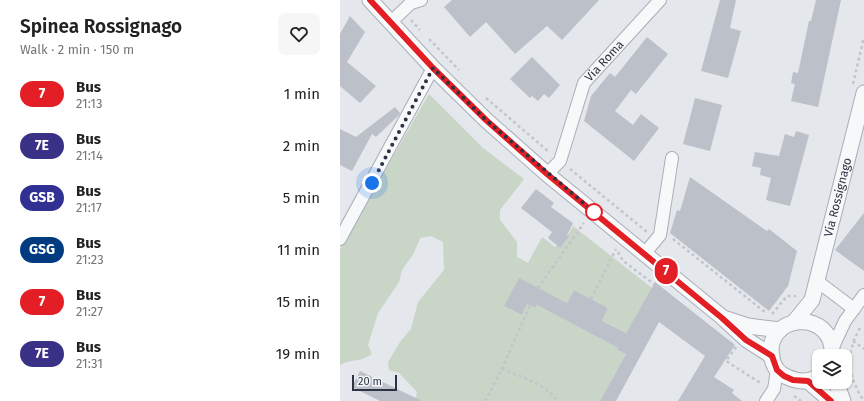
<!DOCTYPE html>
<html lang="en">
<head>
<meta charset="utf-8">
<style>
  body { margin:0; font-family:"Fira Sans",sans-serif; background:#f6f6f6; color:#222; height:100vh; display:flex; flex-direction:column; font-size:15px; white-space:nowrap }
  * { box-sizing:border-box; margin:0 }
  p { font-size:13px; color:#767676 }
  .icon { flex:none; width:22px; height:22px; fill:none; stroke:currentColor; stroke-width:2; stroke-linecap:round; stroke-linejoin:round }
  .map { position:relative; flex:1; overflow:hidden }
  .sheet { display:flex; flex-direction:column; background:#fff; width:340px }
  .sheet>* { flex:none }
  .badge { padding:0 8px; border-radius:13px; font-size:14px; line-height:26px }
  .controls { position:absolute; left:472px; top:349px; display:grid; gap:8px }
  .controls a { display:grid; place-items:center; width:40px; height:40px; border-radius:8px; background:#fff; box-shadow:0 1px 3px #0004; font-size:20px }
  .scale { position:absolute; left:12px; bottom:10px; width:45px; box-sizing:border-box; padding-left:4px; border:2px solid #2c3444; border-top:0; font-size:11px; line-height:14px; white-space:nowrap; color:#2c3444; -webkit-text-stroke:3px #f4f6f9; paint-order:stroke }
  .you { position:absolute; width:20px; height:20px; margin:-10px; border:3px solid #fff; border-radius:50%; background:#1a73e8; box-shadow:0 0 0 6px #1a73e833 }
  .map>.badge { position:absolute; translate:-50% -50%; box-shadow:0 0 0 2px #fff }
  .round { display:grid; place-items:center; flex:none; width:42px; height:42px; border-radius:8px; background:#f6f6f6 }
  .summary { display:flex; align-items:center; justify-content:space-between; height:68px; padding:0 20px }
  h1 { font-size:19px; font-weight:600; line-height:30px }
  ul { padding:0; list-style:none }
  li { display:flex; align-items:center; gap:12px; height:52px; padding:0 20px }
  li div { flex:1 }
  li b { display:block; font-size:15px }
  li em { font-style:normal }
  li .badge { min-width:44px; font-weight:700; text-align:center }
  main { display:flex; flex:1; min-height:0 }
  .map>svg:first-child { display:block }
  .green { fill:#c9d5c6 }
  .building { fill:#bcc0c9 }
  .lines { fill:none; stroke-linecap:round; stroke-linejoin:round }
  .minor-casing { stroke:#a9aeb6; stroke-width:14 }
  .tertiary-casing { stroke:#a9aeb6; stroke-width:17 }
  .path { stroke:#c2c5cb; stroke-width:2.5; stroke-dasharray:3 3; stroke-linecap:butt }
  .minor { stroke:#f7f8fa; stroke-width:12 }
  .tertiary { stroke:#f7f8fa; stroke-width:15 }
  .line-casing { stroke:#fff; stroke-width:9 }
  .line { stroke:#e31e24; stroke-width:6 }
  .walk { stroke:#2c3444; stroke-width:4; stroke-dasharray:0 7.2 }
  .stop-dot { fill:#fff; stroke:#e31e24; stroke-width:2 }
  .labels { text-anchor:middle; stroke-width:4; stroke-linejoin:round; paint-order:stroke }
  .street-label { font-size:12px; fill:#2c3444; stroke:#f4f6f9 }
</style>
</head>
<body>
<main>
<section class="sheet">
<div class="summary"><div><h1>Spinea Rossignago</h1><p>Walk · 2 min · 150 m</p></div><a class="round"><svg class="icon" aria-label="heart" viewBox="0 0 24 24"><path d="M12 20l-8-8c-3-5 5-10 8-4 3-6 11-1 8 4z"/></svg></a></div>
<ul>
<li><span class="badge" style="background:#e31e24;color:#fff">7</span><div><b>Bus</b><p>21:13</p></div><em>1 min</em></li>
<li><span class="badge" style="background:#393185;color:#fff">7E</span><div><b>Bus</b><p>21:14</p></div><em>2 min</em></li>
<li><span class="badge" style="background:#303192;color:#fff">GSB</span><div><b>Bus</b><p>21:17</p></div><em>5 min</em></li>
<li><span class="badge" style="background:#003b80;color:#fff">GSG</span><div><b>Bus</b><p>21:23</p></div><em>11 min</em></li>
<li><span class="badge" style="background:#e31e24;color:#fff">7</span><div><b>Bus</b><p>21:27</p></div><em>15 min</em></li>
<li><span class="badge" style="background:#393185;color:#fff">7E</span><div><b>Bus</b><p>21:31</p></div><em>19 min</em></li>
</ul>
</section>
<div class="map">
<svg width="524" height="401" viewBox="0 0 524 401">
  <rect width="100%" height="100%" fill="#e4e7eb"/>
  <!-- green -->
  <path class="green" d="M89,94l54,54 41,31 -24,31v10l17,22v15l11,6 14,-26 13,10 2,-2 3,3 13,-22 79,62 -26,45 -24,-12 6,-13 -34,-18 -7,13 -48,-24 -15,27 18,9 5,-11 8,4 2,-3 81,43 -1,2 9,4 -26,47h-185l2,-9 -18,-19 -10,-3 -1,-8 12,-20 11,-13 7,-27 26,-32 -1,-28 -12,-6 -11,2 -6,15 -12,17 -3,12 -21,31 -10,32 4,9c-13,9 -19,4 -32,11v-116z"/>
  <!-- building -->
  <path class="building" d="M112,0h147l-37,40 -15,-14 -32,28 -29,-32 -16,15 -26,-30z
    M380,0h16l-6,28 11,3 -13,47 -27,-7z
    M476,0h25l-23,107 -27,-6 4,-17 -4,-1 2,-11 5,1 11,-52h2z
    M10,16l15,16 -18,30 29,24 -16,17 -20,-17v-52z
    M307,37l21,17 -32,40 -5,-4 -16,21 18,14 8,-11 18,14 -25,33 -50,-40 7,-25 19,-23 5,4z
    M192,57l28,28 -11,13 -5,-4 -6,7 -6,-5 -2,2 -20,-19z
    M355,98l27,7 -12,46 -27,-7z
    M55,107l5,6 -1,2 -23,22 -4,-3 -20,37 -12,-6v-36l16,8z
    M456,131l13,4 -19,71 -24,-6 5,-22 -11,-3 1,-7 -9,-2 3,-14 24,4 6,-22 9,3z
    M350,177l77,54 2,-2 28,22 -9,35 -19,25 -99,-78 7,-23 3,1z
    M196,189l18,14 -3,4 22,16 -6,12 2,1 -9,12 -12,-10 4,-6 -31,-24z
    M524,213v58l-29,-21z
    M179,278l48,25 7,-13 34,18 -6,13 24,12 29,-51 80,63 -21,32 20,13 -2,3 10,8h-64l27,-45 -46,-34 -43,79h-16l26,-47 -9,-4 1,-2 -81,-43 -2,3 -8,-4 -5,11 -18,-9z
    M20,371l62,30h-42l-28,-14z"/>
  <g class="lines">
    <!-- minor casing -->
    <g class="minor-casing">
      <g id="minor">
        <path d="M51,22l20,-19 10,-3"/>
        <path id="s1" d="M207,174l13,-13 24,-78 76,-83"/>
        <path d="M0,239l93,-171"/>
        <path d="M305,253l15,-18 12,-77"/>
        <path d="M477,281l37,28"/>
        <path d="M492,349l13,-28 19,-26"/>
        <path d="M426,401l8,-12 3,-19"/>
      </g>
    </g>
    <!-- tertiary casing -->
    <g class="tertiary-casing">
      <g id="tertiary">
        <path d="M30,0l63,68 53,52 61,54 175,143 25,23 25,16"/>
        <path d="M387,319l21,7 32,4"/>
        <path id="s2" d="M455,321l17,-21 52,-207"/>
        <path d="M479,376c-10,7 -21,6 -32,1 -8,-3 -13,-10 -15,-18 -10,-47 64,-51 60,-3"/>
        <path d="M468,381l23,20"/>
        <path d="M496,382l7,19"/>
      </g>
    </g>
    <!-- path -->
    <path class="path" d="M71,20l9,10
      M89,39l30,31
      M513,84l11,-47
      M146,98l63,54
      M230,169l77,63
      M333,239l93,74
      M278,252l5,9 31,23
      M198,288l46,-65
      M251,299l25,-50
      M432,314l15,-18h9
      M520,328c-15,27 -13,47 4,73
      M513,341l11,8
      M396,347l-10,14 36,23
      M162,369c20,8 42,15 56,32
      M454,396l7,5
      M145,401l17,-32 28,-64"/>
    <!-- minor -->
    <use href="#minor" class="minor"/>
    <!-- tertiary -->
    <use href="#tertiary" class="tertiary"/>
  </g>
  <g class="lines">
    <!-- line casing -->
    <g class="line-casing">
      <path id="line" d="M30,0l63,68 53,52 61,54 175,144 24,22 26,16 5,14 7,6 9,4 15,1 23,20"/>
    </g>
    <!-- line -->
    <use href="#line" class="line"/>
    <!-- walk -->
    <path class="walk" d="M32,183l61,-115 53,52 108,92"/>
  </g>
  <!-- markers -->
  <circle class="stop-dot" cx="254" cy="212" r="8"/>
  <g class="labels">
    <!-- street labels -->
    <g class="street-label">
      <text dy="4" stroke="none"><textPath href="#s1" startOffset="130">Via Roma</textPath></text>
      <text dy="4" stroke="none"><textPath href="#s2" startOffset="133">Via Rossignago</textPath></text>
    </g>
  </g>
</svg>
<div class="controls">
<a><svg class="icon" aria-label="layers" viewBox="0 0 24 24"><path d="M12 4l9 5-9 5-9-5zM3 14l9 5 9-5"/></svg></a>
</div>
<div class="scale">20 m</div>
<div class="you" style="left:32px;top:183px"></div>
<b class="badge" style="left:326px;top:271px;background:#e31e24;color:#fff">7</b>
</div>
</main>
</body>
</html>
